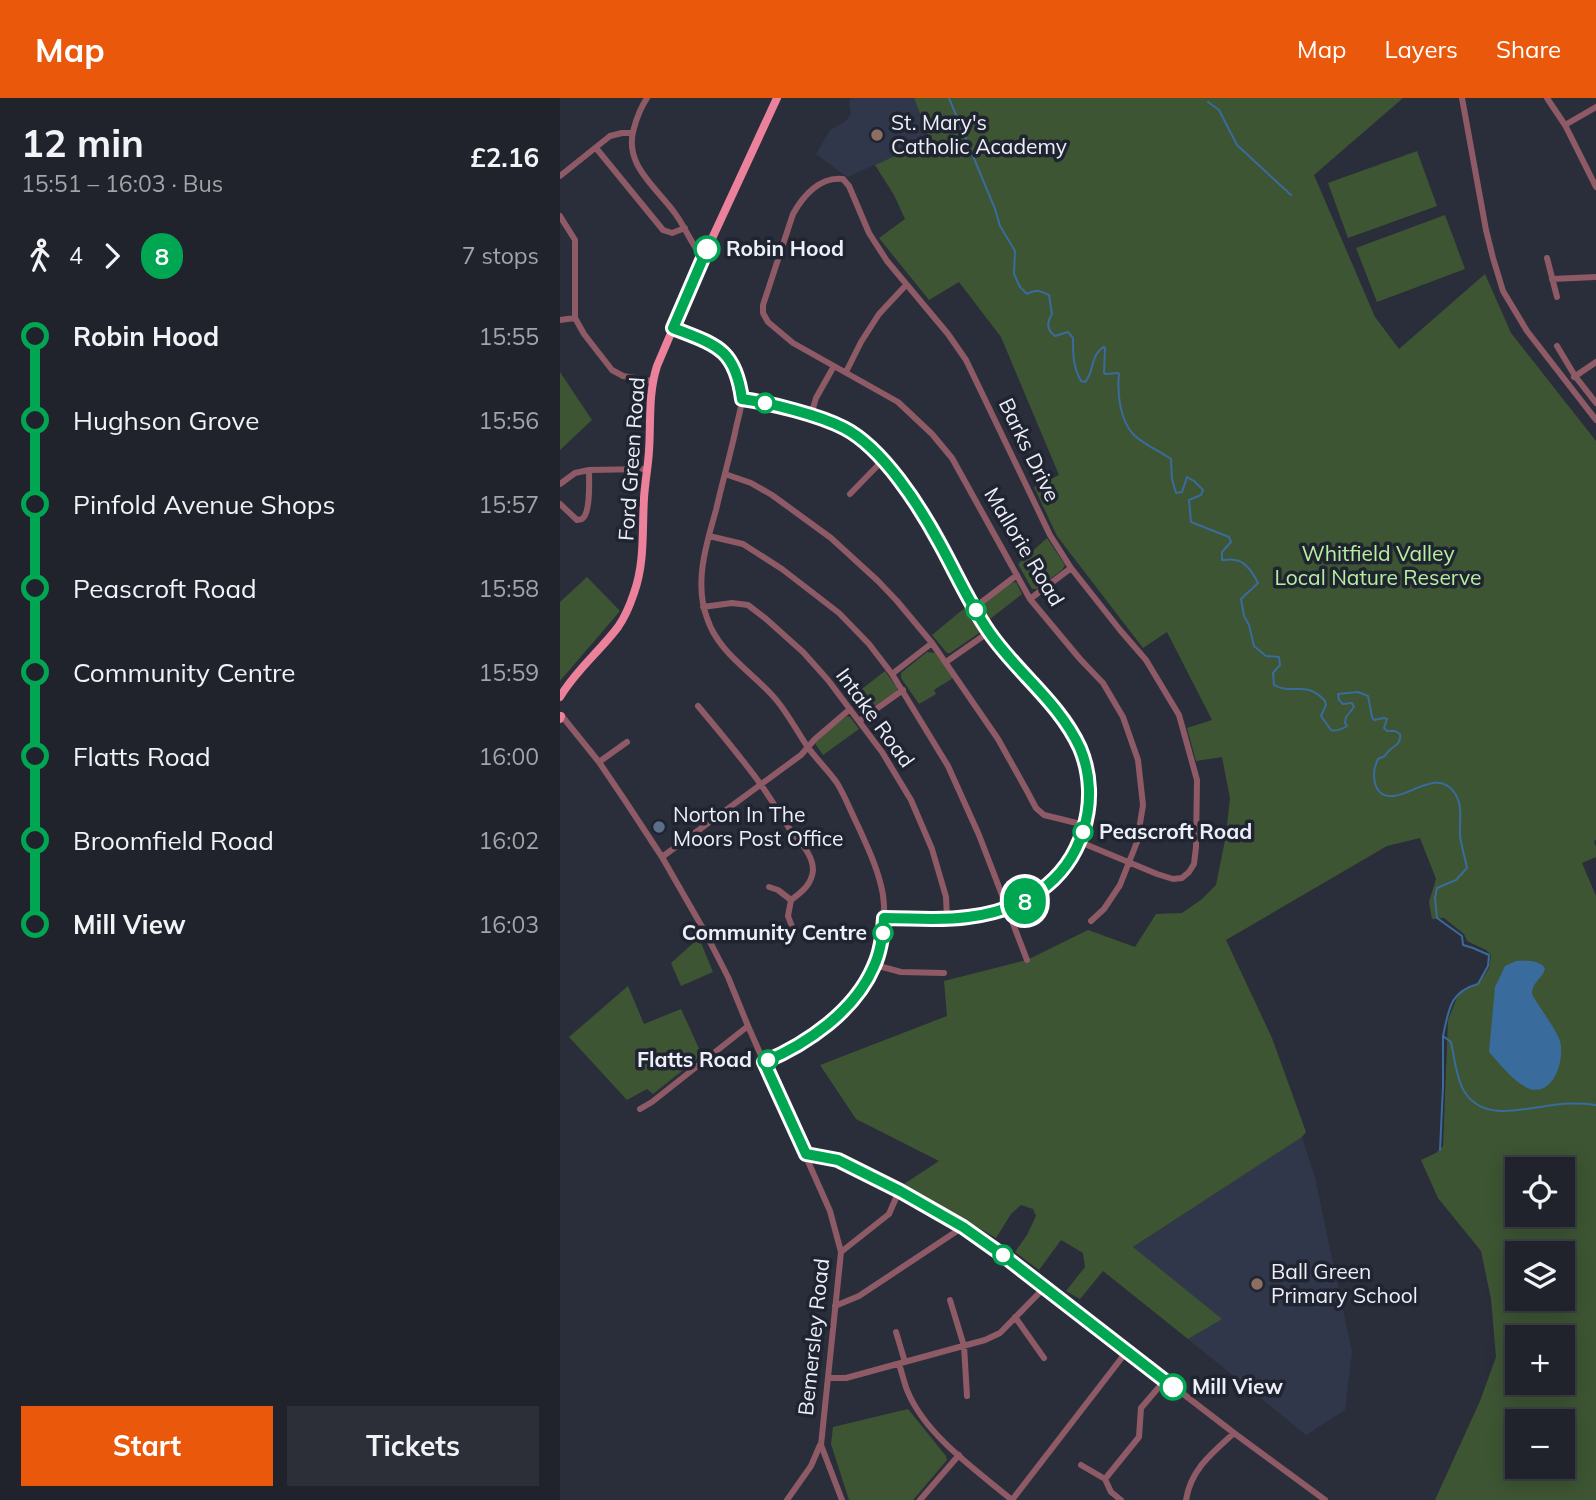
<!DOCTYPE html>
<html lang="en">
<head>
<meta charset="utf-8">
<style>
  body { margin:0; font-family:Mulish,sans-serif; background:#2d2f38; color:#f1f3f6; height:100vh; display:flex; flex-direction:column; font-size:26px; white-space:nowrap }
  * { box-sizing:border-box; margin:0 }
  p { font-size:23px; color:#a2a4a9 }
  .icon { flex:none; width:38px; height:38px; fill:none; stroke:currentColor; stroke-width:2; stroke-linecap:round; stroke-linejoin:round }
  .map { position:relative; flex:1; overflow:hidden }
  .sheet { display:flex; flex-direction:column; background:#20222c; width:560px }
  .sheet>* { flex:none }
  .badge { padding:0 14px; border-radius:23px; font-size:24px; line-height:46px }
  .fabs { position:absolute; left:945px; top:1059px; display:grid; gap:14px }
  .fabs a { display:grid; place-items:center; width:70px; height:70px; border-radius:0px; background:#20222c; box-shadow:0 4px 18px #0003,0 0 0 2px #3d3f48; font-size:35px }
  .map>.badge { position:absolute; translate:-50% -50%; box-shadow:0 0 0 4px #fff }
  .legs { display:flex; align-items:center; gap:10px; height:77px; padding:0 21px; font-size:23px }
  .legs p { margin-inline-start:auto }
  .headline { display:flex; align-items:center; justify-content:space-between; height:119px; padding:0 21px }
  h1 { font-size:38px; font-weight:700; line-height:52px }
  .primary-button { display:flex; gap:14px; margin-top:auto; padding:14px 21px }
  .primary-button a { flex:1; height:80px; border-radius:0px; background:#ea580c; color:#fff; font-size:28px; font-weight:700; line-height:80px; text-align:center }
  .primary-button a+a { background:#2d2f38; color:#f1f3f6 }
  ul { padding:0 21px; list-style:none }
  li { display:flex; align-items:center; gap:24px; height:84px; font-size:26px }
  li i { display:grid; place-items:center; width:10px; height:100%; margin:0 9px; background:currentColor }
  li i::after { content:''; width:18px; height:18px; margin:-9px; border:5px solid; border-radius:50%; background:#20222c }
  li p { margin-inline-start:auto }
  li:first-child i { background:linear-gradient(#0000 50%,currentColor 0) }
  li:last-child i { background:linear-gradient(currentColor 50%,#0000 0) }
  header { display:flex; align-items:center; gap:42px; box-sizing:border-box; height:98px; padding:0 35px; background:#ea580c; color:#fff }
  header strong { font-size:33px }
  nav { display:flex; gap:38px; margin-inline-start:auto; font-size:24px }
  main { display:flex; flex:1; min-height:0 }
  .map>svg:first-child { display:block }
  .built { fill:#31374a }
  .green { fill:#3d5533; fill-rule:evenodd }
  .water { fill:#3a6b9d }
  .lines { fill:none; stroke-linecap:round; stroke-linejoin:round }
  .stream { stroke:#3a6b9d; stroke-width:2 }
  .minor { stroke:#8e5a65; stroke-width:6 }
  .major { stroke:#eb819b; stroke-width:8 }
  .line-1-casing { stroke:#fff; stroke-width:16 }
  .line-1 { stroke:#00a651; stroke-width:10 }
  .education-dot { fill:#8d6e63; stroke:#202431; stroke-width:2.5 }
  .stop-1-dot { fill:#fff; stroke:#00a651; stroke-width:3.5 }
  .service-dot { fill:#5c6f8a; stroke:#202431; stroke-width:2.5 }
  .labels { text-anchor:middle; stroke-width:7; stroke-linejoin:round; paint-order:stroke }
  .poi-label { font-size:21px; fill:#eceff8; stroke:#202431; text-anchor:start }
  .stop-label { font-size:21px; font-weight:bold; fill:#eceff8; stroke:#202431; text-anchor:start }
  .street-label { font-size:21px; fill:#eceff8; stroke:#202431 }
  .park-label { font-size:21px; fill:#b5f09d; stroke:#202431 }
</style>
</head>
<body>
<header>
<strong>Map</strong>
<nav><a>Map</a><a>Layers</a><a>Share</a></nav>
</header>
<main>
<section class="sheet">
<div class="headline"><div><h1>12 min</h1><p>15:51 – 16:03 · Bus</p></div><b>£2.16</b></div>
<div class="legs"><svg class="icon" aria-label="walk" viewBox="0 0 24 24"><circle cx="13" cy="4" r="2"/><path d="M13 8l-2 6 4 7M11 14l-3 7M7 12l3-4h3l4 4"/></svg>4<svg class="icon" aria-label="forward" viewBox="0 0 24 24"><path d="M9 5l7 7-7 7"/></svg><b class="badge" style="background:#00a651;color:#fff">8</b><p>7 stops</p></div>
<ul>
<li><i style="color:#00a651"></i><b>Robin Hood</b><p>15:55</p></li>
<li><i style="color:#00a651"></i><span>Hughson Grove</span><p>15:56</p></li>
<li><i style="color:#00a651"></i><span>Pinfold Avenue Shops</span><p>15:57</p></li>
<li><i style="color:#00a651"></i><span>Peascroft Road</span><p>15:58</p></li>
<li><i style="color:#00a651"></i><span>Community Centre</span><p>15:59</p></li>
<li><i style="color:#00a651"></i><span>Flatts Road</span><p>16:00</p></li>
<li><i style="color:#00a651"></i><span>Broomfield Road</span><p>16:02</p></li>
<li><i style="color:#00a651"></i><b>Mill View</b><p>16:03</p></li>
</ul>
<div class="primary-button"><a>Start</a><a>Tickets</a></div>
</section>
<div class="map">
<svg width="1036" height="1402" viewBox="0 0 1036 1402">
  <rect width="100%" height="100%" fill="#2a2e3b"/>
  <!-- built -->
  <path class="built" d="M291,0h63l16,43 -83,36 -31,-23 14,-24 16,-9 5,-7 -2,-12z
    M742,1039l13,41 37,174 -7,58 -39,25 -118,-96 33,-20 -89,-71z"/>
  <!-- green -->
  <path class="green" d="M354,0h489l-89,77 61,142 24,32 86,-75 26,59 85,108v399l-2,1 2,6v10l-14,6 14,33v604h-161l45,-99 16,-44 -5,-58 -10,-48 -43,-53 -17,-38 15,-7 7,-7 5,-126 10,-25 11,-7 9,-3 11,-17 2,-13 -5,-5 -19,-9 -3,-7 -20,-16 -12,1 -3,-17 7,-23 -16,-41 -33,8 -161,94 46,98 34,94 -4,5 -169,110 89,72 -34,20 -85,-68 -23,28 -14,-8 19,-24 -2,-14 -22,-13 -22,30 -24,-18 12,-17 9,-19 -3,-7 -12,-4 -10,9 -15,24 -92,-54 35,-23 -83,-42 -36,-54 127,-49 -3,-35 83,-21 61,-30 47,17 21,-33 26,-1 20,-14 14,-14 10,-50 4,-37 -8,-41 -26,4 -9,-33 25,-8 -45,-88 -24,16 -86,-112 -23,-49 25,-12 -58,-138 -42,-55 -30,18 -50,-62 26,-19 -11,-24 -19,-30 55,-25zM957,1071h46v45h-46zM957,1155h46v45h-46zM957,1239h46v45h-46zM957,1323h46v45h-46z
    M857,53l20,55 -89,32 -20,-55z
    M885,117l20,54 -88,33 -21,-54z
    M0,274l32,48 -32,30z
    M487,440l18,27 -3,5 -25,19h-5l-14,-25z
    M27,479l33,34 -60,70v-79z
    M456,484l6,12 -32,25 -7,-11v-3l27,-22z
    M407,508l15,25 -32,22h-3l-15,-18z
    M367,554l8,1 18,25 -19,12 2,4 -17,10 -18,-26v-5z
    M325,573l12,17v3l-35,23 -13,-15z
    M287,618l3,1 9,12 -36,26 -7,-10 -1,-4z
    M139,840l14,34 -32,14 -10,-23z
    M68,888l16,38 37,-15 21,46 -49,39 -6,-5 -20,11 -58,-63z
    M348,1311l38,47 1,4 -34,40h-64l-18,-56 2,-17z"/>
  <!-- water -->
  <path class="water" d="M956,863c11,0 21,-2 29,7 -2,11 -12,12 -13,26 7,13 24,35 28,47 5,18 -6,55 -30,48 -16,-6 -29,-24 -41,-37l6,-65 10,-21z"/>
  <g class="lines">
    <!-- stream -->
    <path class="stream" d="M389,0l46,111 5,17 15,25 -1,23 6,13 7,7c9,-5 13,-3 22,1l3,19c-5,8 -6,16 3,22l13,-4 5,6c0,16 0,29 8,43l4,1c10,-11 4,-24 18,-35l2,1 -1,25 2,1 12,-1 1,1c-2,19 1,46 14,60 8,9 28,18 38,25l1,20 4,14 6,-1 5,-15 7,4 9,9 -2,5 -12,5 2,22 38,15 2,5 -9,10v8c5,0 9,-1 13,0 11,1 19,15 23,23l-17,16 3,17 5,9 5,21 12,10 13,1 1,8 -7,8 1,12c19,11 31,-6 51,16l1,4 -5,11 10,14c5,2 11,-1 16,-4l-2,-3 1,-6 8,-10 -2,-4 -9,1 -4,-4 -1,-6 20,-2 10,4 4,21 2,3 10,-2 3,1 -3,9 3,3h8l5,3c2,13 -11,12 -15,22l-7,3c-7,14 -6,39 16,37 19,-2 44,-26 60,-4 10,14 5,29 6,43 1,11 5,22 7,33l-11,12 -19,8 -2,10 2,20 25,18 1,9 10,3 16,7 -1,11 -10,18c-29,8 -29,26 -35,52l8,6c3,14 6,40 15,52 20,28 59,14 87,11 15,-2 28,-2 43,0
      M648,4l11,8 18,35 54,50
      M880,1052l3,-64v-50"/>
    <!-- minor -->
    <path class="minor" d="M87,0c-6,9 -10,19 -13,30 -11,36 21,58 40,84 11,14 17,32 29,46
      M902,0l24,132 7,28 10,33 24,40 69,89
      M987,0l18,27 31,62
      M1005,27l31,-18
      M36,50l67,82 9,3 13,-5
      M0,78l50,-40 12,-3h10
      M0,118l15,24v78l9,16 28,36 11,6 29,5
      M987,160l10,39
      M992,181l44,-2
      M0,222l15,-2
      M113,230c19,8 42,13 55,29 8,11 13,27 14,40 0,11 -5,24 -7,36 -6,26 -13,51 -19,77 -10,35 -22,73 -9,108 12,37 48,55 71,84 11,14 19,29 29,44 9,13 21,24 30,37 8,13 14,29 21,43 10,22 21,45 25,69 11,82 -50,137 -119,167
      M997,248l18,30 21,27
      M286,274l15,-30 18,-28 27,-29
      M1014,279l22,-15
      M182,301c28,4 77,16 102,29 39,20 76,79 96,116 16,29 30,61 49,88 25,36 63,63 84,102 41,77 0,160 -84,180 -34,8 -70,4 -105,4
      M251,317l5,-17 18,-32
      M165,376l26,9 21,12 59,43 47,43 19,20 35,42 66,96 29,52 9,17 8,7 41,10
      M0,386l15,-11 14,-3 57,-1
      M290,396l33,-34
      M0,406l17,16c2,-1 4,0 5,-1 9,-6 7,-40 7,-49
      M149,438l34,8 39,25 57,44 30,31 23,30 56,92 31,69 48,125
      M470,501l41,-31
      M143,509l29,-4 16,2 17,13 38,34 25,28 54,72 29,48 21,49 14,48 1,22
      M414,510l43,-33
      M386,564l43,-30
      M332,576l40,-31
      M138,608c21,25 42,50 61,76 11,15 20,31 30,46 9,13 24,25 24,42 -1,14 -11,22 -22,30l-3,16 6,16
      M1,617l38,47 27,40 36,55 43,75 23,45 20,49 82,185 11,41 -20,193 21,55
      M299,623l44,-31
      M39,664l28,-20
      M520,744l77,32 16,5 9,-1 7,-6 5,-8 2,-17 1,-67 -18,-65 -33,-55 -26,-30 -49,-62 -21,-33 -84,-175 -18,-26 -61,-73 -18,-28 -20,-47 -6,-7c-23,-3 -40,17 -50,35l-30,91v8l5,9 25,21 105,59 34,32 20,24 78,141 50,60 23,24 20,34 15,43 5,45 -6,37 -17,43 -16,24 -13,12
      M102,759l139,-102 14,-16 35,-30
      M209,789l9,3 13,10
      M315,867l26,7 43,1
      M80,1011l12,-7 96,-76
      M246,1057l32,5 61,31 64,36 41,29 230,177 91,67
      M281,1154l48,-38 10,-23
      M390,1202l14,46 3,50
      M275,1208l24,-10 104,-69
      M455,1219l29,41
      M336,1234l9,30
      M339,1266c3,9 5,18 8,26 18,45 69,80 105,110
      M268,1280h18l139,-38 15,-7 45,-46
      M521,1367l24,14 6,13 10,8
      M545,1381l34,-42 2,-29 24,-28
      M227,1402l24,-34 9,-21
      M360,1402l39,-45
      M452,1402l115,-149
      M626,1402c5,-31 26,-47 48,-67"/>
    <!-- major -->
    <path class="major" d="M0,599c16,-27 40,-46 58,-70 7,-10 12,-22 16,-34 11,-31 8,-62 10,-95 1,-16 4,-31 5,-47 2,-29 -1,-57 8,-85l46,-108 74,-160
      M0,621l1,-3"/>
  </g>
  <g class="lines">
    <!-- line-1 casing -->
    <g class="line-1-casing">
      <path id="line-1" d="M147,151l-34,79c43,17 62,20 69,71 28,4 77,16 102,29 39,20 76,79 96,116 16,29 30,61 49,88 28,41 70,70 91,116 11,26 12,56 3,83 -16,52 -62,80 -115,86 -27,4 -56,1 -84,1 -1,16 -3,33 -10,48 -19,45 -67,78 -110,96l42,92 32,6 62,31 63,36 41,29 169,131"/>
    </g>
    <!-- line-1 -->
    <use href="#line-1" class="line-1"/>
  </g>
  <!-- markers -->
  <g class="education-dot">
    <circle cx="317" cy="37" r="7"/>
    <circle cx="697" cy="1186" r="7"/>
  </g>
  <g class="stop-1-dot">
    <circle cx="147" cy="151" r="12"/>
    <circle cx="205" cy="305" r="9"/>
    <circle cx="416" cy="512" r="9"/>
    <circle cx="523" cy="734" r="9"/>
    <circle cx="323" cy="835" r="9"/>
    <circle cx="208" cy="962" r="9"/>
    <circle cx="443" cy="1157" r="9"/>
    <circle cx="613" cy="1289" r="12"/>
  </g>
  <circle class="service-dot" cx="99" cy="729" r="7"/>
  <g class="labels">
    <!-- poi labels -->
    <g class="poi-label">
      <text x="331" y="32">St. Mary's<tspan x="331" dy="24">Catholic Academy</tspan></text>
      <text x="113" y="724">Norton In The<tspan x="113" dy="24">Moors Post Office</tspan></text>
      <text x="711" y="1181">Ball Green<tspan x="711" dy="24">Primary School</tspan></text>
    </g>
    <!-- stop labels -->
    <g class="stop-label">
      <text x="166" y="158">Robin Hood</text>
      <text x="539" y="741">Peascroft Road</text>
      <text x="307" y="842" text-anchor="end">Community Centre</text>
      <text x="192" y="969" text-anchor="end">Flatts Road</text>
      <text x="632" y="1296">Mill View</text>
    </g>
    <!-- street labels -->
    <g class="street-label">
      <text transform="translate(469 352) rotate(64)" y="7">Barks Drive</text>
      <text transform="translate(72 361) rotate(-86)" y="7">Ford Green Road</text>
      <text transform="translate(464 449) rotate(59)" y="7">Mallorie Road</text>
      <text transform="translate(315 620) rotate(54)" y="7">Intake Road</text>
      <text transform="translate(254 1239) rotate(-84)" y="7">Bemersley Road</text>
    </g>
    <!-- park labels -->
    <g class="park-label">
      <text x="818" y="463">Whitfield Valley<tspan x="818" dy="24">Local Nature Reserve</tspan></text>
    </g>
  </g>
</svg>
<div class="fabs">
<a><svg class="icon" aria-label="locate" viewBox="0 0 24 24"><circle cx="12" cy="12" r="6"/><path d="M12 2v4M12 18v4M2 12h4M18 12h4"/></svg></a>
<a><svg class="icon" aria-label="layers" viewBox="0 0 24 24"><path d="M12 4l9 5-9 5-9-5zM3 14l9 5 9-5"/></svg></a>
<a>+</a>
<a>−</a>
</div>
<b class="badge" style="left:465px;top:803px;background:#00a651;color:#fff">8</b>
</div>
</main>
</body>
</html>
